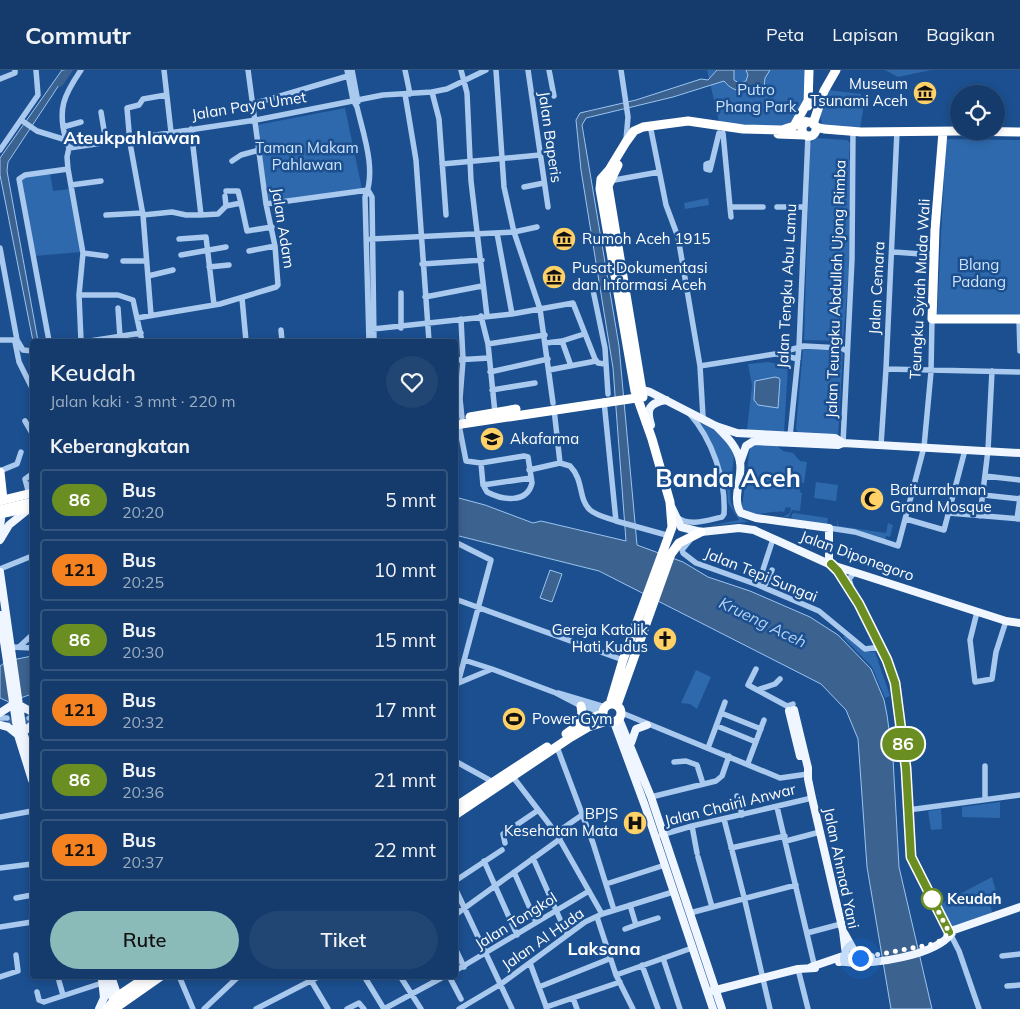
<!DOCTYPE html>
<html lang="id">
<head>
<meta charset="utf-8">
<style>
  body { margin:0; font-family:Mulish,sans-serif; background:#214673; color:#f1f3f6; height:100vh; display:flex; flex-direction:column; font-size:19px; white-space:nowrap }
  * { box-sizing:border-box; margin:0 }
  p { font-size:16px; color:#9dadc1 }
  .icon { flex:none; width:28px; height:28px; fill:none; stroke:currentColor; stroke-width:2; stroke-linecap:round; stroke-linejoin:round }
  .map { position:relative; flex:1; overflow:hidden }
  .sheet { position:absolute; left:30px; top:269px; width:428px; height:640px; display:flex; flex-direction:column; background:#143b6b; border-radius:5px; box-shadow:0 2px 8px #0003,0 0 0 1px #33557e }
  .sheet>* { flex:none }
  .badge { padding:0 10px; border-radius:16px; font-size:18px; line-height:32px }
  .tools { position:absolute; left:950px; top:15px; display:grid; gap:10px }
  .tools a { display:grid; place-items:center; width:55px; height:55px; border-radius:50%; background:#143b6b; box-shadow:0 2px 8px #0003,0 0 0 1px #33557e; font-size:25px }
  .you { position:absolute; width:25px; height:25px; margin:-12px; border:4px solid #fff; border-radius:50%; background:#1a73e8; box-shadow:0 0 0 8px #1a73e833 }
  .map>.badge { position:absolute; translate:-50% -50%; box-shadow:0 0 0 2px #fff }
  h2 { padding:0 20px; font-size:19px; line-height:45px }
  .round { display:grid; place-items:center; flex:none; width:52px; height:52px; border-radius:26px; background:#214673 }
  .head { display:flex; align-items:center; justify-content:space-between; height:85px; padding:0 20px }
  h1 { font-size:24px; font-weight:600; line-height:38px }
  .cta { display:flex; gap:10px; margin-top:auto; padding:10px 20px }
  .cta a { flex:1; height:58px; border-radius:30px; background:#8bbbb9; color:#111; font-size:20px; font-weight:600; line-height:58px; text-align:center }
  .cta a+a { background:#214673; color:#f1f3f6 }
  ul { padding:0; list-style:none }
  li { display:flex; align-items:center; gap:15px; height:62px; margin:0 10px 8px; padding:0 10px; border:2px solid #33557e; border-radius:5px }
  li div { flex:1 }
  li b { display:block; font-size:19px }
  li em { font-style:normal }
  li .badge { min-width:55px; font-weight:700; text-align:center }
  header { display:flex; align-items:center; gap:30px; box-sizing:border-box; height:70px; padding:0 25px; background:#143b6b; border-bottom:1px solid #33557e }
  header strong { font-size:24px }
  nav { display:flex; gap:28px; margin-inline-start:auto; font-size:18px }
  .map>svg:first-child { display:block }
  .green { fill:#2e69ad }
  .water { fill:#3c6290; stroke:#9cc4f0 }
  .lines { fill:none; stroke-linecap:round; stroke-linejoin:round }
  .river { stroke:#3c6290; stroke-width:7 }
  .minor-tunnel { stroke:#3d69a0; stroke-width:5.5; stroke-dasharray:5.5 3; stroke-linecap:butt }
  .minor { stroke:#a9c9ee; stroke-width:5.5 }
  .major { stroke:#f0f6ff; stroke-width:8 }
  .highway { stroke:#fff; stroke-width:9 }
  .highway-bridge { stroke:#fff; stroke-width:9 }
  .line-casing { stroke:#fff; stroke-width:11 }
  .line { stroke:#6b8e23; stroke-width:8 }
  .walk { stroke:#fff; stroke-width:5; stroke-dasharray:0 9 }
  .stop-dot { fill:#fff; stroke:#6b8e23; stroke-width:2.5 }
  .labels { text-anchor:middle; stroke-width:5; stroke-linejoin:round; paint-order:stroke }
  .poi-label { font-size:15px; fill:#fff; stroke:#1b4f8f; text-anchor:start }
  .park-label { font-size:15px; fill:#cfe3fa; stroke:#1b4f8f }
  .street-label { font-size:15px; fill:#fff; stroke:#1b4f8f }
  .stop-label { font-size:15px; font-weight:bold; fill:#fff; stroke:#1b4f8f; text-anchor:start }
  .water-label { font-size:16px; font-style:italic; fill:#b5d3f5; stroke:#1b4f8f }
  .quarter-label { font-size:18px; font-weight:bold; fill:#fff; stroke:#1b4f8f }
  .town-label { font-size:25px; font-weight:bold; fill:#fff; stroke:#1b4f8f }
</style>
</head>
<body>
<header>
<strong>Commutr</strong>
<nav><a>Peta</a><a>Lapisan</a><a>Bagikan</a></nav>
</header>
<div class="map">
<svg width="1020" height="939" viewBox="0 0 1020 939">
  <rect width="100%" height="100%" fill="#1b4f8f"/>
  <!-- green -->
  <path class="green" d="M707,0h97c0,10 2,22 0,31 -8,38 -56,26 -84,25z
    M885,0h46l-33,7z
    M828,20l33,4 2,17 -3,17 -36,-2c-8,-10 -1,-25 4,-36z
    M345,38l17,81 -93,15 -12,-79z
    M815,68l32,2 3,3 -1,16 3,3 -2,96 -7,83 -39,-1 6,-196z
    M946,69l74,1v175h-83z
    M50,103l3,18 16,-2 12,63 -46,4 -14,-79z
    M708,128l1,7 -24,4 -1,-6z
    M803,279l38,2 2,2 -5,83 -39,-1 -3,-6z
    M768,292l20,4 -4,67 -37,-3 5,-45 -4,-21z
    M699,348l22,16 13,19c0,25 -15,56 14,69l-40,4 31,-6 -11,-17 -1,-14 -12,-37z
    M754,374l23,2 6,5 10,2 7,8 7,1 -3,21h-3l-1,9 2,1 -2,18 -8,-1 -3,7h-6l7,-4 1,-5 -5,-1 -2,5c-14,-3 -32,9 -42,-5l8,-60z
    M816,412l22,3 -2,16 -22,-3z
    M794,443l34,5 -1,7 -36,-5 1,-6z
    M838,449v7l48,7 2,-10 5,2 -3,12 -4,-1 -1,6 -48,-15z
    M848,563l17,18 10,1 15,44 -5,2 -13,-31 -29,-30z
    M696,600l15,7 -14,32 -7,-5 -9,-1z
    M1000,732v16l-38,-1v-10z
    M941,739l1,20 -11,1 -3,-19z
    M992,807l5,18 -9,4 5,15 -42,14 -14,-22z"/>
  <!-- water -->
  <path class="water" d="M62,0h7l-61,92 -1,9 31,170h-5l-33,-166v-17z
    M717,0h17v10l5,3 7,-2 2,-6 -2,-5h24l-5,8 -1,10c-16,3 -29,7 -40,-7l-51,16 -87,21 -4,7 37,221 18,199 46,17 25,15 42,14 60,26 28,18 33,34 13,31 3,15 6,44 6,108 33,142h-41l-24,-142 -9,-128 -12,-29 -25,-26 -222,-113 -144,-36v-38l30,8 48,18 8,-2 85,20 -13,-173 -32,-198 -5,-50 4,-7 56,-13 65,-21 7,1z
    M775,307l4,1 1,2 -2,28 -20,-3 -4,-5 1,-19z
    M550,500l12,4 -10,28 -12,-4z
    M32,586v38l-23,8 -9,-4v-32l7,-5z"/>
  <g class="lines">
    <!-- river -->
    <path class="river" d="M60,13l9,-13"/>
    <!-- minor-tunnel -->
    <path class="minor-tunnel" d="M7,651l22,-1"/>
    <!-- minor -->
    <path class="minor" d="M164,0l7,62
      M347,0l6,30 4,7c6,26 20,64 8,90l4,144
      M352,0l6,32
      M405,0l5,24
      M461,0l6,23 4,88 16,135
      M496,0l8,117 10,45 26,77 13,94
      M528,0l20,137
      M549,0l5,26
      M621,0l7,47 -2,23
      M0,9l15,-6v-3
      M432,22l7,27 7,96
      M405,24l11,66 13,181
      M253,34l95,-28
      M101,42l5,30
      M21,50l16,11 29,9 3,8 187,-28 127,-25 49,-3 15,-3 39,-19
      M63,57l18,-5
      M651,60l15,75 12,32 22,129 75,-12 29,-8 37,2 6,3
      M723,63l7,74h33
      M66,70c-9,-31 -2,-45 15,-70
      M0,80l38,-55 -2,-25
      M232,91l9,-6 18,-5
      M712,92l-6,2v5l4,1 2,-8 7,-29
      M442,94l98,-9
      M68,99l-1,-12 2,-9
      M609,111l50,-9
      M71,115l30,-4
      M524,117l20,-4
      M368,120l4,7 2,144
      M226,121h12l3,12
      M225,126l1,10
      M266,134l102,-14
      M730,137l1,10
      M777,137h26
      M106,145l37,-2
      M143,145l29,-3 14,3h15l-10,-86
      M201,145l17,-1 8,-8 15,-3 6,28 25,-4
      M497,163l15,81
      M179,169l27,-2 8,68
      M371,169l143,-7 23,-5
      M0,178l17,92 6,10 9,1
      M249,181l26,-5
      M894,182l41,3
      M83,183l23,3
      M181,185l45,-8
      M123,191h23
      M422,194l60,-4
      M209,197l20,-2
      M148,206l25,-6
      M593,220l12,58 3,46
      M401,223v35
      M79,225h39l15,5 9,41
      M425,227l57,-11
      M242,228l4,43
      M118,238l2,29
      M151,245l-8,-100 -13,-72 -3,-35 12,-3 4,-6 23,-4
      M481,246l7,28 7,69
      M137,248l83,-14 56,-17 2,-2 -3,-39 -9,-42 -18,-134
      M461,249l2,41 -3,39 2,19
      M1019,249l1,32
      M373,259l139,-15 61,-11 22,56 3,4 7,1
      M281,260l1,11
      M0,270h17
      M49,271l-30,-162 6,-4 43,-6 15,84 -4,42 2,46
      M90,271l51,-8
      M562,271l9,25
      M15,272l4,20 13,26
      M546,273l16,-2 22,-7
      M488,274l57,-9
      M777,284l21,5
      M455,290l34,-2
      M700,296l3,51
      M886,299l134,3
      M549,300l47,-9
      M490,302l58,-13
      M492,320l43,-7
      M604,331l12,120 54,15
      M554,339l6,54
      M25,351l7,12
      M459,355l7,36 15,2
      M790,366l9,-89 9,-211
      M843,373l9,-184 1,-129
      M881,375l5,-76 11,-238
      M524,386l4,1 4,26c-5,21 -30,17 -45,9l-4,-7 -2,-22z
      M529,400l31,-7 10,3c14,14 8,33 20,44 7,6 18,8 26,11
      M0,401l17,-7 4,-12
      M985,406l35,4
      M483,415l48,-7
      M29,424l-4,-15 7,-5
      M983,425l37,4
      M949,443l71,6
      M980,446l8,-66 4,-79
      M677,447c12,10 31,3 45,0l2,-3c2,-35 -12,-75 -35,-101
      M906,449l38,11 21,-80
      M1017,449l3,-21
      M829,458l26,4 43,14 26,-99 7,-75 1,-53
      M690,470l-8,10 1,3 13,10 62,22 61,26 46,38 16,-2
      M455,472l36,18 -33,123
      M833,496l26,37 28,57 8,23 12,85 4,89 48,94 20,58
      M0,499l32,-13
      M758,515l15,-46
      M764,517l8,-17
      M852,519l-3,-10 6,-7
      M455,529l168,61
      M977,542l-7,28 5,42 17,-3 4,-27 10,-31
      M11,577l21,1
      M19,577l13,-12
      M464,590l28,9
      M756,599l-8,16 39,21 6,-2
      M456,614l36,-15 64,24 25,13 22,6
      M757,620l18,-6 5,-5
      M558,623l47,14
      M622,643l158,65 28,-4
      M721,643l40,16
      M0,648h7
      M29,648l3,-1
      M717,656l39,16
      M557,677l36,96 21,67
      M708,678l17,-46
      M455,691l38,21
      M674,692l12,-1 11,4 6,19
      M748,693l16,-43
      M985,696v32
      M513,707l43,56 46,81
      M737,726l5,19
      M651,727l65,-16 6,-5 7,-20
      M777,737l38,161
      M908,740l112,-15
      M0,747l32,-6
      M724,749l20,78 26,112
      M692,756l5,27
      M556,763l26,-18
      M661,765l31,-9 120,-28
      M786,771l34,-9
      M505,773l-2,-9 34,-23
      M731,778l54,-12
      M698,787l14,50
      M533,788l34,77
      M484,791l33,74
      M0,798l32,-4
      M514,802l22,50
      M455,811l47,-31
      M606,814l59,-19
      M455,818l57,121
      M16,828l16,-3
      M630,835l6,20 22,-7
      M690,843l106,-28
      M455,845l105,-76
      M597,847l19,58
      M0,857l32,-5
      M625,859l11,-4
      M807,863l34,-9
      M455,878l9,19
      M1002,886l18,-2
      M663,888l17,51
      M530,893l17,46
      M642,895l16,44
      M798,899l10,40
      M455,901l134,-80
      M179,906l14,33
      M364,906l20,33
      M400,906l21,33
      M449,906l12,23
      M0,907l18,-6 -2,-16
      M59,911l4,14
      M312,912l16,27
      M1007,916l13,-1
      M539,917l70,-28
      M37,922l2,8 5,2 58,-19
      M573,928l4,11
      M546,937l74,-25
      M204,939l35,-33
      M256,939l64,-33
      M347,939l12,-6 5,6
      M384,939l61,-33
      M459,939l42,-25 84,-62 17,-8 71,-22
      M633,939l-17,-34 76,-27"/>
    <!-- major -->
    <path class="major" d="M805,53l1,-2
      M642,320l8,2 66,34 21,7 98,5 8,5
      M651,355c-5,-16 -2,-22 15,-25
      M716,356c10,10 22,21 24,36 3,16 -9,37 1,51l15,5 73,10v36
      M740,393l6,-17 8,-5 84,4 5,-2 177,10
      M672,438l9,19 20,5 38,-4 15,2 75,34 177,57 14,2
      M0,458l2,-18
      M0,470l9,-15 21,-17
      M0,502l19,133 4,27 9,28
      M0,545l18,120 14,45
      M19,635l13,7
      M794,640l14,58v11l4,19 31,133 3,24 -35,12
      M789,641l11,45
      M0,643l12,-8
      M619,649l32,78 71,212
      M614,652l31,84 68,203
      M0,655l8,2 10,8
      M23,662l9,-7
      M631,673l5,-14 11,-4
      M843,861l14,25 14,1
      M951,861l69,-24
      M839,892c8,-1 15,2 23,1 26,-2 78,-9 92,-33
      M104,906l11,29
      M111,906l8,24
      M712,921l86,-22 17,-1
      M99,939l5,-11 -2,-19"/>
    <!-- highway -->
    <path class="highway" d="M808,36l1,-36
      M802 59a7 7 0 1 1 14 0a7 7 0 1 1-14 0Z
      M813,54l11,-33 12,-21
      M816,57l8,2 37,3 98,-1
      M961,61l59,1
      M943,62l-8,97 -3,90h88
      M778,64l27,1
      M470,347l46,-8
      M455,355l188,-28 -35,-211 10,-21
      M0,402l3,28
      M0,431l32,-8
      M0,444l32,-7
      M603 643a9 9 0 1 1 18 0a9 9 0 1 1-18 0Z
      M610,634l13,-44 49,-133 -2,-25 -18,-63 -17,-48 -35,-202 1,-10 8,-9 17,-28 8,-11 9,-4 45,-6 55,8 39,1 12,-4 14,-25
      M617,635l54,-151 8,-11 22,-11
      M576,657l6,-14 -1,-7
      M566,664l21,-15 16,-5
      M455,737l92,-60
      M455,745l116,-78 17,-10 19,-6
      M107,939l11,-13 30,-20
      M114,939l47,-33"/>
    <!-- highway-bridge -->
    <path class="highway-bridge" d="M0,440l32,-8"/>
  </g>
  <g class="lines">
    <!-- line casing -->
    <g class="line-casing">
      <path id="line" d="M831,494l7,7 21,33 28,56 8,23 11,85 5,89 38,75"/>
    </g>
    <!-- line -->
    <use href="#line" class="line"/>
    <!-- walk -->
    <path class="walk" d="M860,888l73,-14 9,-4 7,-8 -17,-33"/>
  </g>
  <!-- icons -->
  <defs>
    <g id="museum-disc" transform="scale(1.25)"><circle r="9.5" fill="#ffd166" stroke="#1b4f8f"/><path d="M0-6L6-3V-2H-6V-3ZM-5-1h2V3h-2ZM-1-1h2V3h-2ZM3-1h2V3H3ZM-6 4H6V6H-6Z" fill="#111"/></g>
    <g id="university-disc" transform="scale(1.25)"><circle r="9.5" fill="#ffd166" stroke="#1b4f8f"/><path d="M0-5L7-2L0 1L-7-2ZM-4 1L0 2.5L4 1V4Q0 6-4 4Z" fill="#111"/></g>
    <g id="mosque-disc" transform="scale(1.25)"><circle r="9.5" fill="#ffd166" stroke="#1b4f8f"/><path d="M3.5-4.9A6 6 0 1 0 3.5 4.9A5 5 0 1 1 3.5-4.9Z" fill="#111"/></g>
    <g id="church-disc" transform="scale(1.25)"><circle r="9.5" fill="#ffd166" stroke="#1b4f8f"/><path d="M-1.2-6h2.4v3.5h3.3v2.4h-3.3V6h-2.4V-.1h-3.3v-2.4h3.3Z" fill="#111"/></g>
    <g id="stadium-disc" transform="scale(1.25)"><circle r="9.5" fill="#ffd166" stroke="#1b4f8f"/><path d="M0-5a6.5 5 0 1 0 0 10a6.5 5 0 1 0 0-10ZM-3.5-1.8h7v3.6h-7Z" fill="#111"/></g>
    <g id="hospital-disc" transform="scale(1.25)"><circle r="9.5" fill="#ffd166" stroke="#1b4f8f"/><path d="M-5-5h3v3.5h4V-5h3V5h-3V1.5h-4V5h-3Z" fill="#111"/></g>
  </defs>
  <g fill-rule="evenodd">
    <use href="#museum-disc" x="925" y="23"/>
    <use href="#museum-disc" x="564" y="169"/>
    <use href="#museum-disc" x="554" y="207"/>
    <use href="#university-disc" x="492" y="369"/>
    <use href="#mosque-disc" x="872" y="429"/>
    <use href="#church-disc" x="665" y="569"/>
    <use href="#stadium-disc" x="514" y="649"/>
    <use href="#hospital-disc" x="635" y="753"/>
  </g>
  <!-- markers -->
  <circle class="stop-dot" cx="932" cy="829" r="10"/>
  <g class="labels">
    <!-- poi labels -->
    <g class="poi-label">
      <text x="908" y="19" text-anchor="end">Museum<tspan x="908" dy="17">Tsunami Aceh</tspan></text>
      <text x="582" y="174">Rumoh Aceh 1915</text>
      <text x="572" y="203">Pusat Dokumentasi<tspan x="572" dy="17">dan Informasi Aceh</tspan></text>
      <text x="510" y="374">Akafarma</text>
      <text x="890" y="425">Baiturrahman<tspan x="890" dy="17">Grand Mosque</tspan></text>
      <text x="648" y="565" text-anchor="end">Gereja Katolik<tspan x="648" dy="17">Hati Kudus</tspan></text>
      <text x="532" y="654">Power Gym</text>
      <text x="618" y="749" text-anchor="end">BPJS<tspan x="618" dy="17">Kesehatan Mata</tspan></text>
    </g>
    <!-- park labels -->
    <g class="park-label">
      <text x="756" y="25">Putro<tspan x="756" dy="17">Phang Park</tspan></text>
      <text x="307" y="83">Taman Makam<tspan x="307" dy="17">Pahlawan</tspan></text>
      <text x="979" y="200">Blang<tspan x="979" dy="17">Padang</tspan></text>
    </g>
    <!-- street labels -->
    <g class="street-label">
      <text transform="translate(249 36) rotate(-9)" y="5">Jalan Paya Umet</text>
      <text transform="translate(550 67) rotate(82)" y="5">Jalan Baperis</text>
      <text transform="translate(283 158) rotate(81)" y="5">Jalan Adam</text>
      <text transform="translate(787 216) rotate(-87)" y="5">Jalan Tengku Abu Lamu</text>
      <text transform="translate(877 218) rotate(-87)" y="5">Jalan Cemara</text>
      <text transform="translate(836 219) rotate(-88)" y="5">Jalan Teungku Abdullah Ujong Rimba</text>
      <text transform="translate(920 219) rotate(-87)" y="5">Teungku Syiah Muda Wali</text>
      <text transform="translate(857 486) rotate(20)" y="5">Jalan Diponegoro</text>
      <text transform="translate(761 505) rotate(22)" y="5">Jalan Tepi Sungai</text>
      <text transform="translate(730 735) rotate(-14)" y="5">Jalan Chairil Anwar</text>
      <text transform="translate(841 798) rotate(78)" y="5">Jalan Ahmad Yani</text>
      <text transform="translate(516 851) rotate(-32)" y="5">Jalan Tongkol</text>
      <text transform="translate(543 869) rotate(-35)" y="5">Jalan Al Huda</text>
    </g>
    <!-- stop labels -->
    <g class="stop-label">
      <text x="947" y="834">Keudah</text>
    </g>
    <!-- water labels -->
    <g class="water-label">
      <text transform="translate(763 552) rotate(26)" y="6">Krueng Aceh</text>
    </g>
    <!-- quarter labels -->
    <g class="quarter-label">
      <text x="132" y="74">Ateukpahlawan</text>
      <text x="604" y="885">Laksana</text>
    </g>
    <!-- town labels -->
    <g class="town-label">
      <text x="728" y="417">Banda Aceh</text>
    </g>
  </g>
</svg>
<div class="tools">
<a><svg class="icon" aria-label="locate" viewBox="0 0 24 24"><circle cx="12" cy="12" r="6"/><path d="M12 2v4M12 18v4M2 12h4M18 12h4"/></svg></a>
</div>
<div class="you" style="left:860px;top:888px"></div>
<b class="badge" style="left:903px;top:674px;background:#6b8e23;color:#fff">86</b>
<section class="sheet">
<div class="head"><div><h1>Keudah</h1><p>Jalan kaki · 3 mnt · 220 m</p></div><a class="round"><svg class="icon" aria-label="heart" viewBox="0 0 24 24"><path d="M12 20l-8-8c-3-5 5-10 8-4 3-6 11-1 8 4z"/></svg></a></div>
<h2>Keberangkatan</h2>
<ul>
<li><span class="badge" style="background:#6b8e23;color:#fff">86</span><div><b>Bus</b><p>20:20</p></div><em>5 mnt</em></li>
<li><span class="badge" style="background:#f58220;color:#111">121</span><div><b>Bus</b><p>20:25</p></div><em>10 mnt</em></li>
<li><span class="badge" style="background:#6b8e23;color:#fff">86</span><div><b>Bus</b><p>20:30</p></div><em>15 mnt</em></li>
<li><span class="badge" style="background:#f58220;color:#111">121</span><div><b>Bus</b><p>20:32</p></div><em>17 mnt</em></li>
<li><span class="badge" style="background:#6b8e23;color:#fff">86</span><div><b>Bus</b><p>20:36</p></div><em>21 mnt</em></li>
<li><span class="badge" style="background:#f58220;color:#111">121</span><div><b>Bus</b><p>20:37</p></div><em>22 mnt</em></li>
</ul>
<div class="cta"><a>Rute</a><a>Tiket</a></div>
</section>
</div>
</body>
</html>
